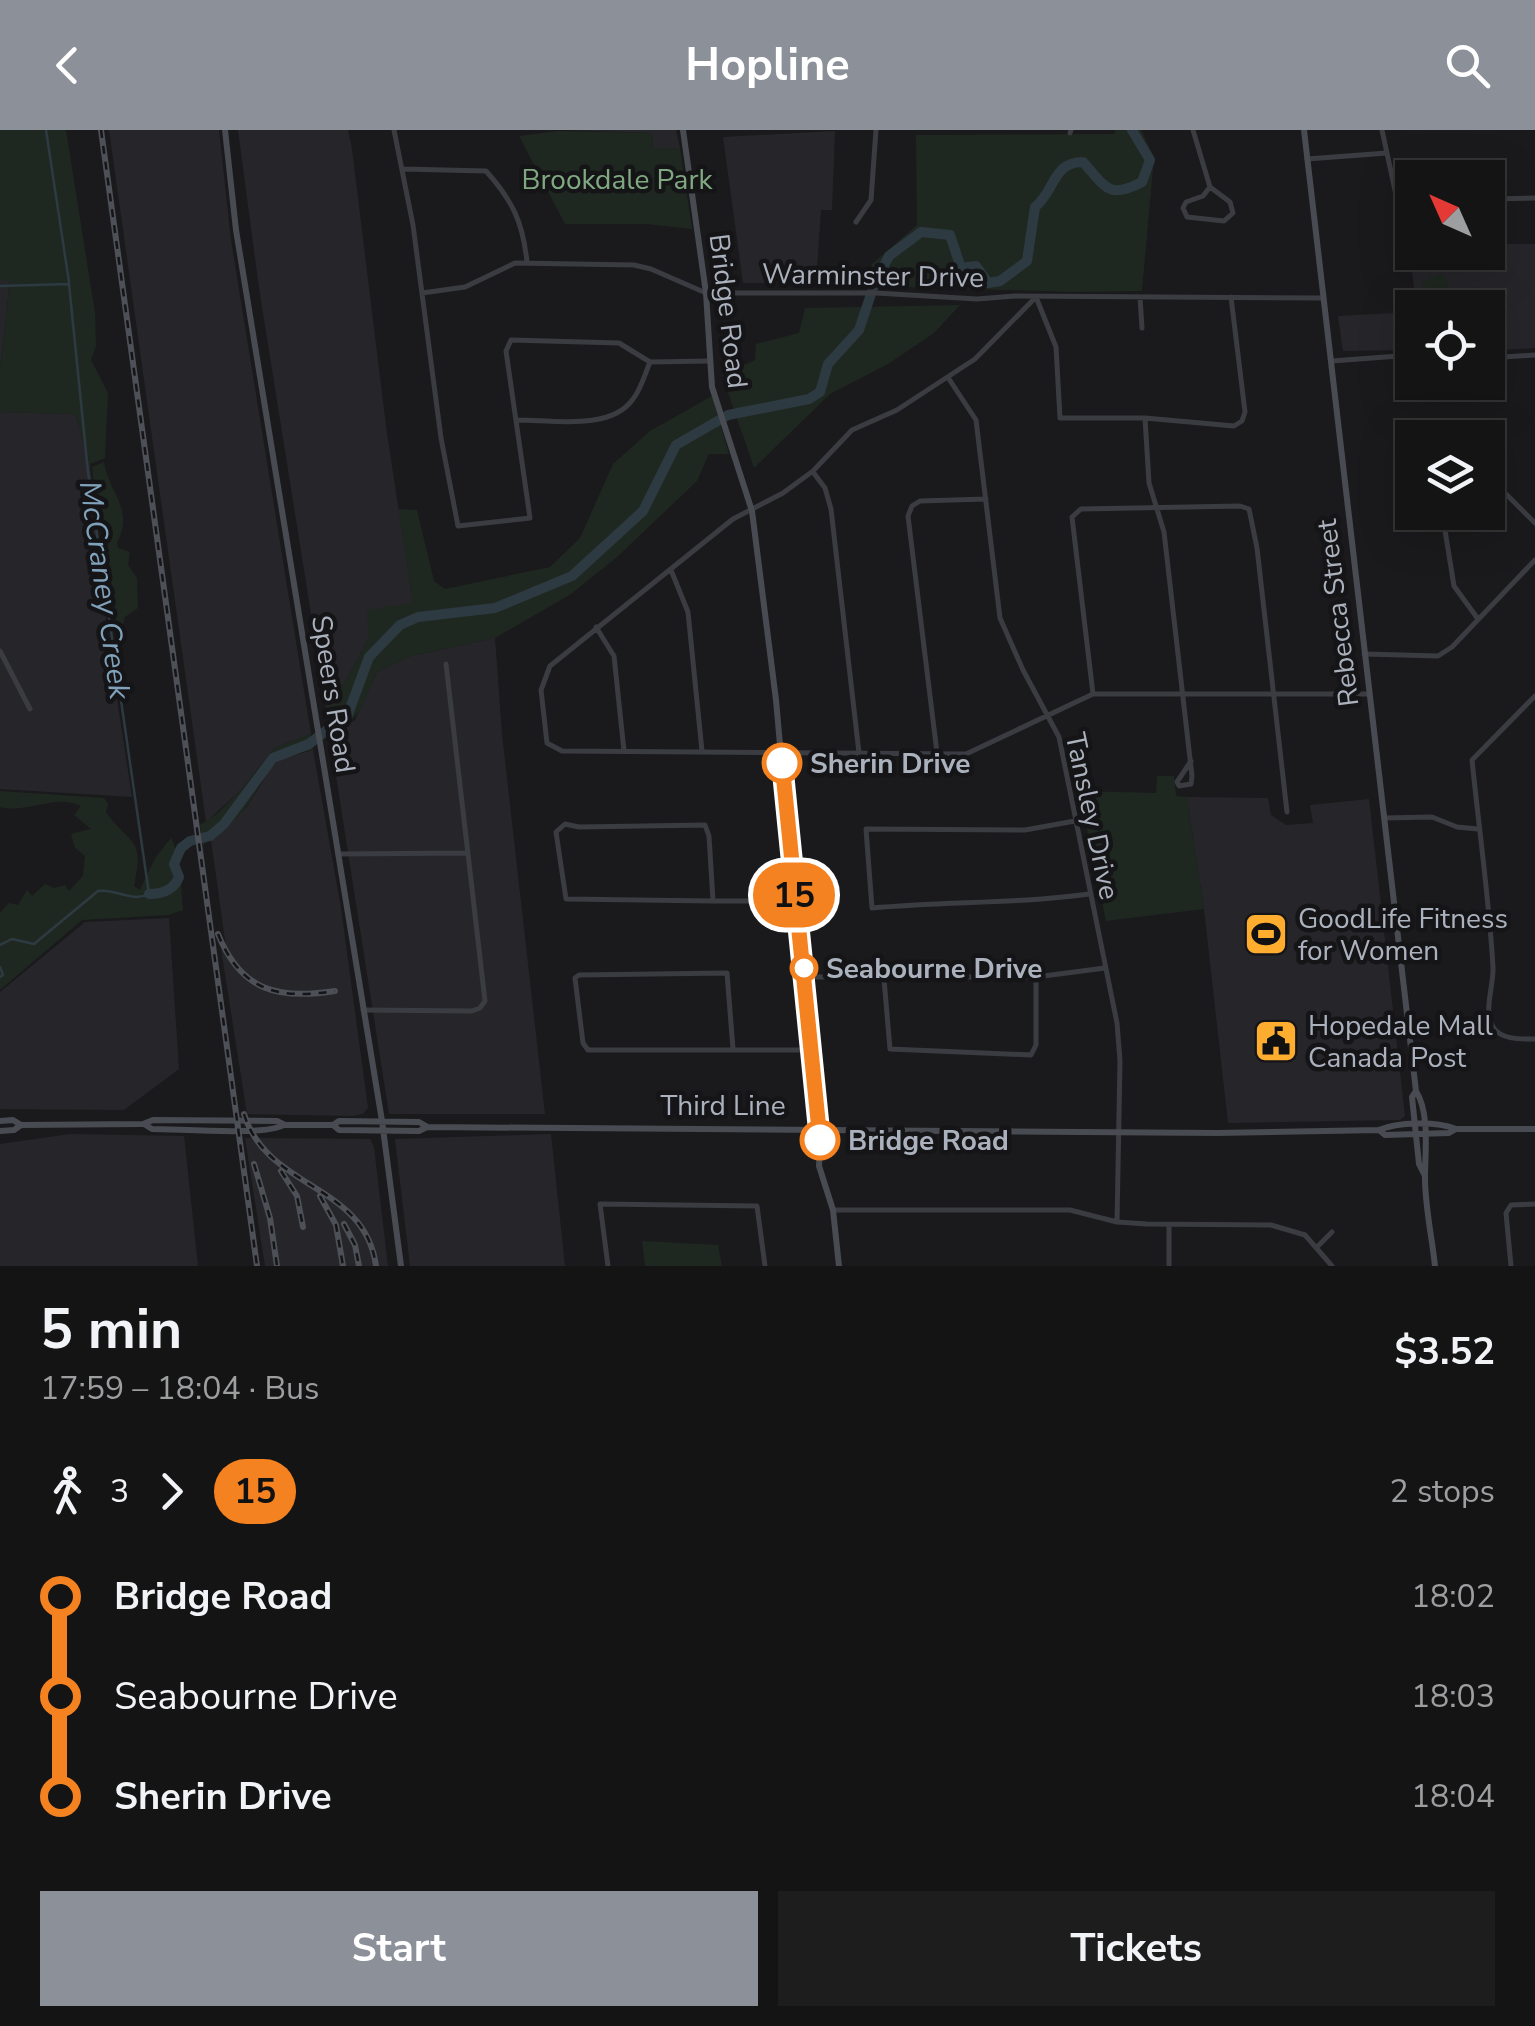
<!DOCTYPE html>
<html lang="en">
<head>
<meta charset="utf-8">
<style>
  body { margin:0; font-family:"Nunito Sans",sans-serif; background:#1d1d1e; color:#f1f3f6; height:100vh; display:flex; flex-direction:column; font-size:38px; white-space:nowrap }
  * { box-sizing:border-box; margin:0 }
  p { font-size:32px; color:#9d9ea0 }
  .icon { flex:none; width:55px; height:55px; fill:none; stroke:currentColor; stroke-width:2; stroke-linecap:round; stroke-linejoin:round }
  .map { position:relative; height:1136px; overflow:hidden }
  .side { display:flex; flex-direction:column; background:#141415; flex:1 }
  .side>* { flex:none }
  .badge { padding:0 20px; border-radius:32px; font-size:35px; line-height:65px }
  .needle { width:65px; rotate:315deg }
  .controls { position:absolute; left:1395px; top:30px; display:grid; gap:20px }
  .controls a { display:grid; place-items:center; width:110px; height:110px; border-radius:0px; background:#141415; box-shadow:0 10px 40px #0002,0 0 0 2px #333334; font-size:50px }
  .map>.badge { position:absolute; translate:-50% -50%; box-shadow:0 0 0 5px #fff }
  .legs { display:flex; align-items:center; gap:15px; height:110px; padding:0 40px; font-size:32px }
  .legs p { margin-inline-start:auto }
  .headline { display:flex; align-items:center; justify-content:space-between; height:170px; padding:0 40px }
  h1 { font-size:55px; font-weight:700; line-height:75px }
  .action { display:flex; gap:20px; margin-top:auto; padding:20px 40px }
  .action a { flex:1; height:115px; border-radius:0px; background:#8c9099; color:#fff; font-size:40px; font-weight:700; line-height:115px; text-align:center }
  .action a+a { background:#1d1d1e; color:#f1f3f6 }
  ul { padding:0 40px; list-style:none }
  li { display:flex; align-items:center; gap:35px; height:100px; font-size:38px }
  li i { display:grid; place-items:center; width:15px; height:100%; margin:0 12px; background:currentColor }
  li i::after { content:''; width:25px; height:25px; margin:-12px; border:8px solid; border-radius:50%; background:#141415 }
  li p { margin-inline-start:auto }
  li:first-child i { background:linear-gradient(#0000 50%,currentColor 0) }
  li:last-child i { background:linear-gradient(currentColor 50%,#0000 0) }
  header { display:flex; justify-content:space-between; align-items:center; height:130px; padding:0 40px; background:#8c9099; color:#fff; font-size:45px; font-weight:700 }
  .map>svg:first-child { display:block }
  .built { fill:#26262a }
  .green { fill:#1f2820 }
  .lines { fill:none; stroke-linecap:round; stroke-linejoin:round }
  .stream { stroke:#2e3a42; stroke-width:2.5 }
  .river { stroke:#2e3a42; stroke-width:10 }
  .street { stroke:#3a3c42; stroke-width:5 }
  .secondary { stroke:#484b52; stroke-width:6 }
  .rail-casing { stroke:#4d5057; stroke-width:6 }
  .rail { stroke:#151518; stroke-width:2.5; stroke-dasharray:8; stroke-linecap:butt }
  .line-1-casing { stroke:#fff; stroke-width:22 }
  .line-1 { stroke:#f58220; stroke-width:15 }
  .stop-1-dot { fill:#fff; stroke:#f58220; stroke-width:5 }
  .labels { text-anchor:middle; stroke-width:9; stroke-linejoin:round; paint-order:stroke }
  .park-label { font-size:28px; fill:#81a981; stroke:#151518 }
  .street-label { font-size:28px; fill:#abb2bd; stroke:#151518 }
  .stop-label { font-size:28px; font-weight:bold; fill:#abb2bd; stroke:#151518; text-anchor:start }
  .poi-label { font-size:28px; fill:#abb2bd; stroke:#151518; text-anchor:start }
  .water-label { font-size:30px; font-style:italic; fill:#80a2ba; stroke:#151518 }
</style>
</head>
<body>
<header><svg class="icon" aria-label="back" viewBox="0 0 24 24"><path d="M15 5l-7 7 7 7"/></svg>Hopline<svg class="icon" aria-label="search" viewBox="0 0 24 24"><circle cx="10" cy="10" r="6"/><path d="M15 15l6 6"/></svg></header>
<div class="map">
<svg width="1535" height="1136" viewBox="0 0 1535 1136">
  <rect width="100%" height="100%" fill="#1a1a1c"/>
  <!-- built -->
  <path class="built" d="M109,0h110l12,110 80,494 -37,14 -32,41 -36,33z
    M238,0h110l4,19 35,285 26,169 -45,37 -41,74 -68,-426z
    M563,0h113l4,18h-27l-1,-15z
    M835,1l-3,79h-11l-5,73h-73l-20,-146z
    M1409,113l3,1v8h76v-8h47v104l-47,3v-43l-72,-1z
    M0,150h10l-10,90z
    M1412,182v38l-69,1 -5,-35z
    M0,282l75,2 15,50 19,183 23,150 -132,-8z
    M495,508l7,96 43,380h-156l-60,-383 15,-4 11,-7 22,-48 34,-16z
    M313,620l28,158 27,200 -5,6 -11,2 -105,-2 -26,-165 5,-2 -15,-107 36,-33 23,-38 11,-10z
    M1187,667l81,1 3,17 15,10 27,-2 -3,-18 59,-6 36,317 -5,4 -172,3 -24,-214z
    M169,788l10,151 -55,41 -124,-1v-117l85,-70z
    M70,1004l114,2 14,130h-198v-122z
    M551,1004l14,132h-155l-15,-127z
    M245,1008l125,1 4,8 14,119h-123z"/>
  <!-- green -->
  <path class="green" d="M0,0h66l29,183 1,33 -5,14 17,33 -3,65 -15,6 -15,-50 -75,-2v-42l10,-89 -10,-1z
    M1116,0h25l13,27 -12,134 -62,1 -216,-6 8,-22 45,-39 -1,-90 198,-1z
    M558,1l94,2 1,15h27l12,81 -45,-5h-82l-46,-88z
    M1443,143l14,34h-26l-10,-25z
    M960,175l-26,28 -46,31 -58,30 -76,74 -32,-93 33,-15 1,-16 43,-11 6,-25z
    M712,266l17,58h-20l-12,27 -80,76 -46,37 -76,44 -84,18 -34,16c-13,28 -15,51 -48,59l-2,-17 41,-74 -1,-30 46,-7 -15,-94 19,1 17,71 11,8 105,-22 30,-29 33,-74 37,-33z
    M104,332c4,29 31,48 13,80l1,6 12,4 -2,13 9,13 1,30 -13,9 -4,15 -4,-3c-4,-54 -19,-107 -25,-162z
    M311,604l2,16c-10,2 -22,4 -31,9 -16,8 -23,29 -33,44 -11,16 -29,31 -46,42l-3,-20 18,-12 24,-24 32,-41z
    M1157,646h17l2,20 11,1 17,112 -98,12 -27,-130 77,2z
    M0,661l104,7 4,6 -2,8c24,34 39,24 28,74l6,4 15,-32 16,-20c12,24 9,45 12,72l-15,5 -86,5 -82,70v-77l9,-10 9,2 9,-15 5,6 13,-12 9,4 11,-3 4,6 14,-15 2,-20 -10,-8 -4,-14 20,-5 -17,-14 7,-9c-24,-13 -55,8 -81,1z
    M642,1111l76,4 4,21h-77z"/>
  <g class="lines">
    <!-- stream -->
    <path class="stream" d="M46,0l23,152
      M0,156l69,-2 19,188 61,422c-18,9 -33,-6 -51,-3l-64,53 -22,-5 -12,6
      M0,837l3,8 -3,2"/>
    <!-- river -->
    <path class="river" d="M149,764c14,0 25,-4 30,-17l-5,-13 7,-16 9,-7 20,-5 14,-12 49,-66 36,-14 39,-30 21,-57 31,-32 18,-8 77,-9 77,-32 71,-65 33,-66 52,-30 81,-16 11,-7 8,-28 31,-34 15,-45 15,-29 32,-24 29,3 11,33 15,-2 12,17 12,-2 27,-20 8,-54c20,-15 17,-45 48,-45 23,25 25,38 59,20l8,-22 -18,-30"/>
    <!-- street -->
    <path class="street" d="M394,0l19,95 28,213 17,88 72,-8 -24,-167 5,-11 108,3 31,19 58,-1
      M1193,0l17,57 20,15 3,11 -9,8 -37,-4 -4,-9 3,-6 17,-6 7,-9
      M1382,0l14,65 9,5 7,-1
      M1070,3l1,-3
      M1307,29l80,-6
      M403,39l83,2c27,30 37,52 41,91
      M1488,69l47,-1
      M856,92l15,-22 5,-70
      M422,163l43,-6 50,-24 119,2 17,4 55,24h170l101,6 38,-3 308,2
      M1036,167l-61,62 -78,51 -45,20 -39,41 -30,22 -50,26 -183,147 -9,24 6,53 15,8 404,3 127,-60h275
      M1036,167l20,50 4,71h85l89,8 8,-5 3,-9 -14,-115
      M1140,167l2,31
      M1488,228l47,-3
      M1332,231l80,-6
      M949,249l27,41 24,198 23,52 36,67 58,286 3,38 -3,161
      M1145,288l4,65 15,49 28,244 -1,8 -12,2 -2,-4 14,-21
      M518,290c34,0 93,11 115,-21 8,-10 12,-25 17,-37
      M813,342l12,16 6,21 28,244
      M1488,346l47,47
      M1442,382l12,74 24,33
      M671,440l17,42 14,139
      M596,497l18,29 10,95
      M0,521l30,58
      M1364,524l74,2 14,-9 83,-87
      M1093,564l-21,-177 9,-8 159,-3 9,3 8,39 30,264
      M1535,566l-63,64c7,69 17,138 21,207 1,18 -10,44 0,60 8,13 28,12 42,12
      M937,623l-29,-237 4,-10 8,-5 66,-2
      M1384,688l48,-1 25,10 21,2
      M1075,691l-50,9 -159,-1 6,79c73,-7 145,-4 217,-14
      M338,724l129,-1
      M713,771l-147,-2 -10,-67 9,-8 14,3 126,-2 4,11 4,65h81
      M805,847h231l69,-9
      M884,849l6,70 141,6 5,-10v-68
      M363,880l109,1 8,-3 5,-7 -39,-337
      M733,919l-6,-76 -148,2 -4,3 8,65 5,7h224
      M833,1080h237l47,12 30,2 124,1 34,10 27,31
      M1318,1116l14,-14
      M608,1136l-8,-62 157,2 8,60
      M1169,1136v-41
      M1511,1136l-5,-53 5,-8 24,-1"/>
    <!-- secondary -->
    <path class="secondary" d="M225,0l11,100 146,891 19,145
      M683,0l23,163 6,94 40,124 24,189 16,179 24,204 5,46 -2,37 14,44 6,56
      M1304,0l112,961c14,22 9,61 9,87 0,29 7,59 10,88
      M1416,961l-4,6 7,67 6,12
      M0,991l13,-1 8,5
      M144,994l8,5c28,0 113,7 132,-4
      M333,995l6,5 80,1 8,-4 790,6 162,-3c18,-8 58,-9 77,-1
      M1379,1000l6,5 64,-2 7,-4h79
      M0,1001l14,-1 7,-5 122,-1 10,-4 124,1 8,4h48l6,-4 80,1 7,4"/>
    <!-- rail casing -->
    <g class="rail-casing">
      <path id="rail" d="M101,0l156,1136
        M218,804c23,57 60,66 117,57
        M244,984c23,76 121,69 132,152
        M254,1034l16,54 7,48
        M281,1041l16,25 6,31
        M320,1066l16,29 7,41
        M344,1094l11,21 4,21"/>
    </g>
    <!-- rail -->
    <use href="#rail" class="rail"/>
  </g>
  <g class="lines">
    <!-- line-1 casing -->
    <g class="line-1-casing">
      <path id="line-1" d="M782,633l38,377"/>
    </g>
    <!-- line-1 -->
    <use href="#line-1" class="line-1"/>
  </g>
  <!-- icons -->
  <defs>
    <g id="stadium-square" transform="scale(2.25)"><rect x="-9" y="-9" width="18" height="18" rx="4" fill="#ffad2f" stroke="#151518"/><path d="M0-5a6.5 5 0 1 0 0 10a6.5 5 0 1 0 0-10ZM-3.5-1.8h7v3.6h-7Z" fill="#111"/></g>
    <g id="civic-square" transform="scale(2.25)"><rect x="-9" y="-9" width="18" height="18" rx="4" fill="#ffad2f" stroke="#151518"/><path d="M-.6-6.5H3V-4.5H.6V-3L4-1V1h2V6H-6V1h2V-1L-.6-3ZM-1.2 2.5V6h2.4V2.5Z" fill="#111"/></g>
  </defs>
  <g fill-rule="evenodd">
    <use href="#stadium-square" x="1266" y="804"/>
    <use href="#civic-square" x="1276" y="911"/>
  </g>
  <!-- markers -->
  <g class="stop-1-dot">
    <circle cx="782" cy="633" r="18"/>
    <circle cx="804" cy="838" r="12"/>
    <circle cx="820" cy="1010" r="18"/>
  </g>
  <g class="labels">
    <!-- park labels -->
    <g class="park-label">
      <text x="617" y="59">Brookdale Park</text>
    </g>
    <!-- street labels -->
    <g class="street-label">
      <text transform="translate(873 145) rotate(1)" y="10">Warminster Drive</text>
      <text transform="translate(729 181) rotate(83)" y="10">Bridge Road</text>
      <text transform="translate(1337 483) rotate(-97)" y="10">Rebecca Street</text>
      <text transform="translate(334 564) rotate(81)" y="10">Speers Road</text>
      <text transform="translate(1093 686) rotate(78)" y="10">Tansley Drive</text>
      <text x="723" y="985">Third Line</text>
    </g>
    <!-- stop labels -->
    <g class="stop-label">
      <text x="810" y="643">Sherin Drive</text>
      <text x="826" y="848">Seabourne Drive</text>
      <text x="848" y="1020">Bridge Road</text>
    </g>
    <!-- poi labels -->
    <g class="poi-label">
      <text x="1298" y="798">GoodLife Fitness<tspan x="1298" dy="32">for Women</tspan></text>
      <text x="1308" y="905">Hopedale Mall<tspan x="1308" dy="32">Canada Post</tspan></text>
    </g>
    <!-- water labels -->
    <g class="water-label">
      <text transform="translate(105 460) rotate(82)" y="10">McCraney Creek</text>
    </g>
  </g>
</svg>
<div class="controls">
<a><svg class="needle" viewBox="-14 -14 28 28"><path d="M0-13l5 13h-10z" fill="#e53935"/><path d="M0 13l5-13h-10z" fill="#9d9ea0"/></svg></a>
<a><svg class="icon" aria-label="locate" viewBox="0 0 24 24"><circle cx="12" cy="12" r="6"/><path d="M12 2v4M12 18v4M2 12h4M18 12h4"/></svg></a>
<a><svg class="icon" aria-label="layers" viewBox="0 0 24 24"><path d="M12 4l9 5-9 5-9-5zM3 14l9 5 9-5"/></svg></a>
</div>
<b class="badge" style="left:794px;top:765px;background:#f58220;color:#111">15</b>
</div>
<section class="side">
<div class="headline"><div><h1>5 min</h1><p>17:59 – 18:04 · Bus</p></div><b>$3.52</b></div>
<div class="legs"><svg class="icon" aria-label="walk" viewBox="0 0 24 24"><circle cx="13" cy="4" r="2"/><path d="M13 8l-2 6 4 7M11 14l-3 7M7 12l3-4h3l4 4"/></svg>3<svg class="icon" aria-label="forward" viewBox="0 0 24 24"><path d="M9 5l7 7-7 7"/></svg><b class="badge" style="background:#f58220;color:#111">15</b><p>2 stops</p></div>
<ul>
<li><i style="color:#f58220"></i><b>Bridge Road</b><p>18:02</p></li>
<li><i style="color:#f58220"></i><span>Seabourne Drive</span><p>18:03</p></li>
<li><i style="color:#f58220"></i><b>Sherin Drive</b><p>18:04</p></li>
</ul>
<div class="action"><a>Start</a><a>Tickets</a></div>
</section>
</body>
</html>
